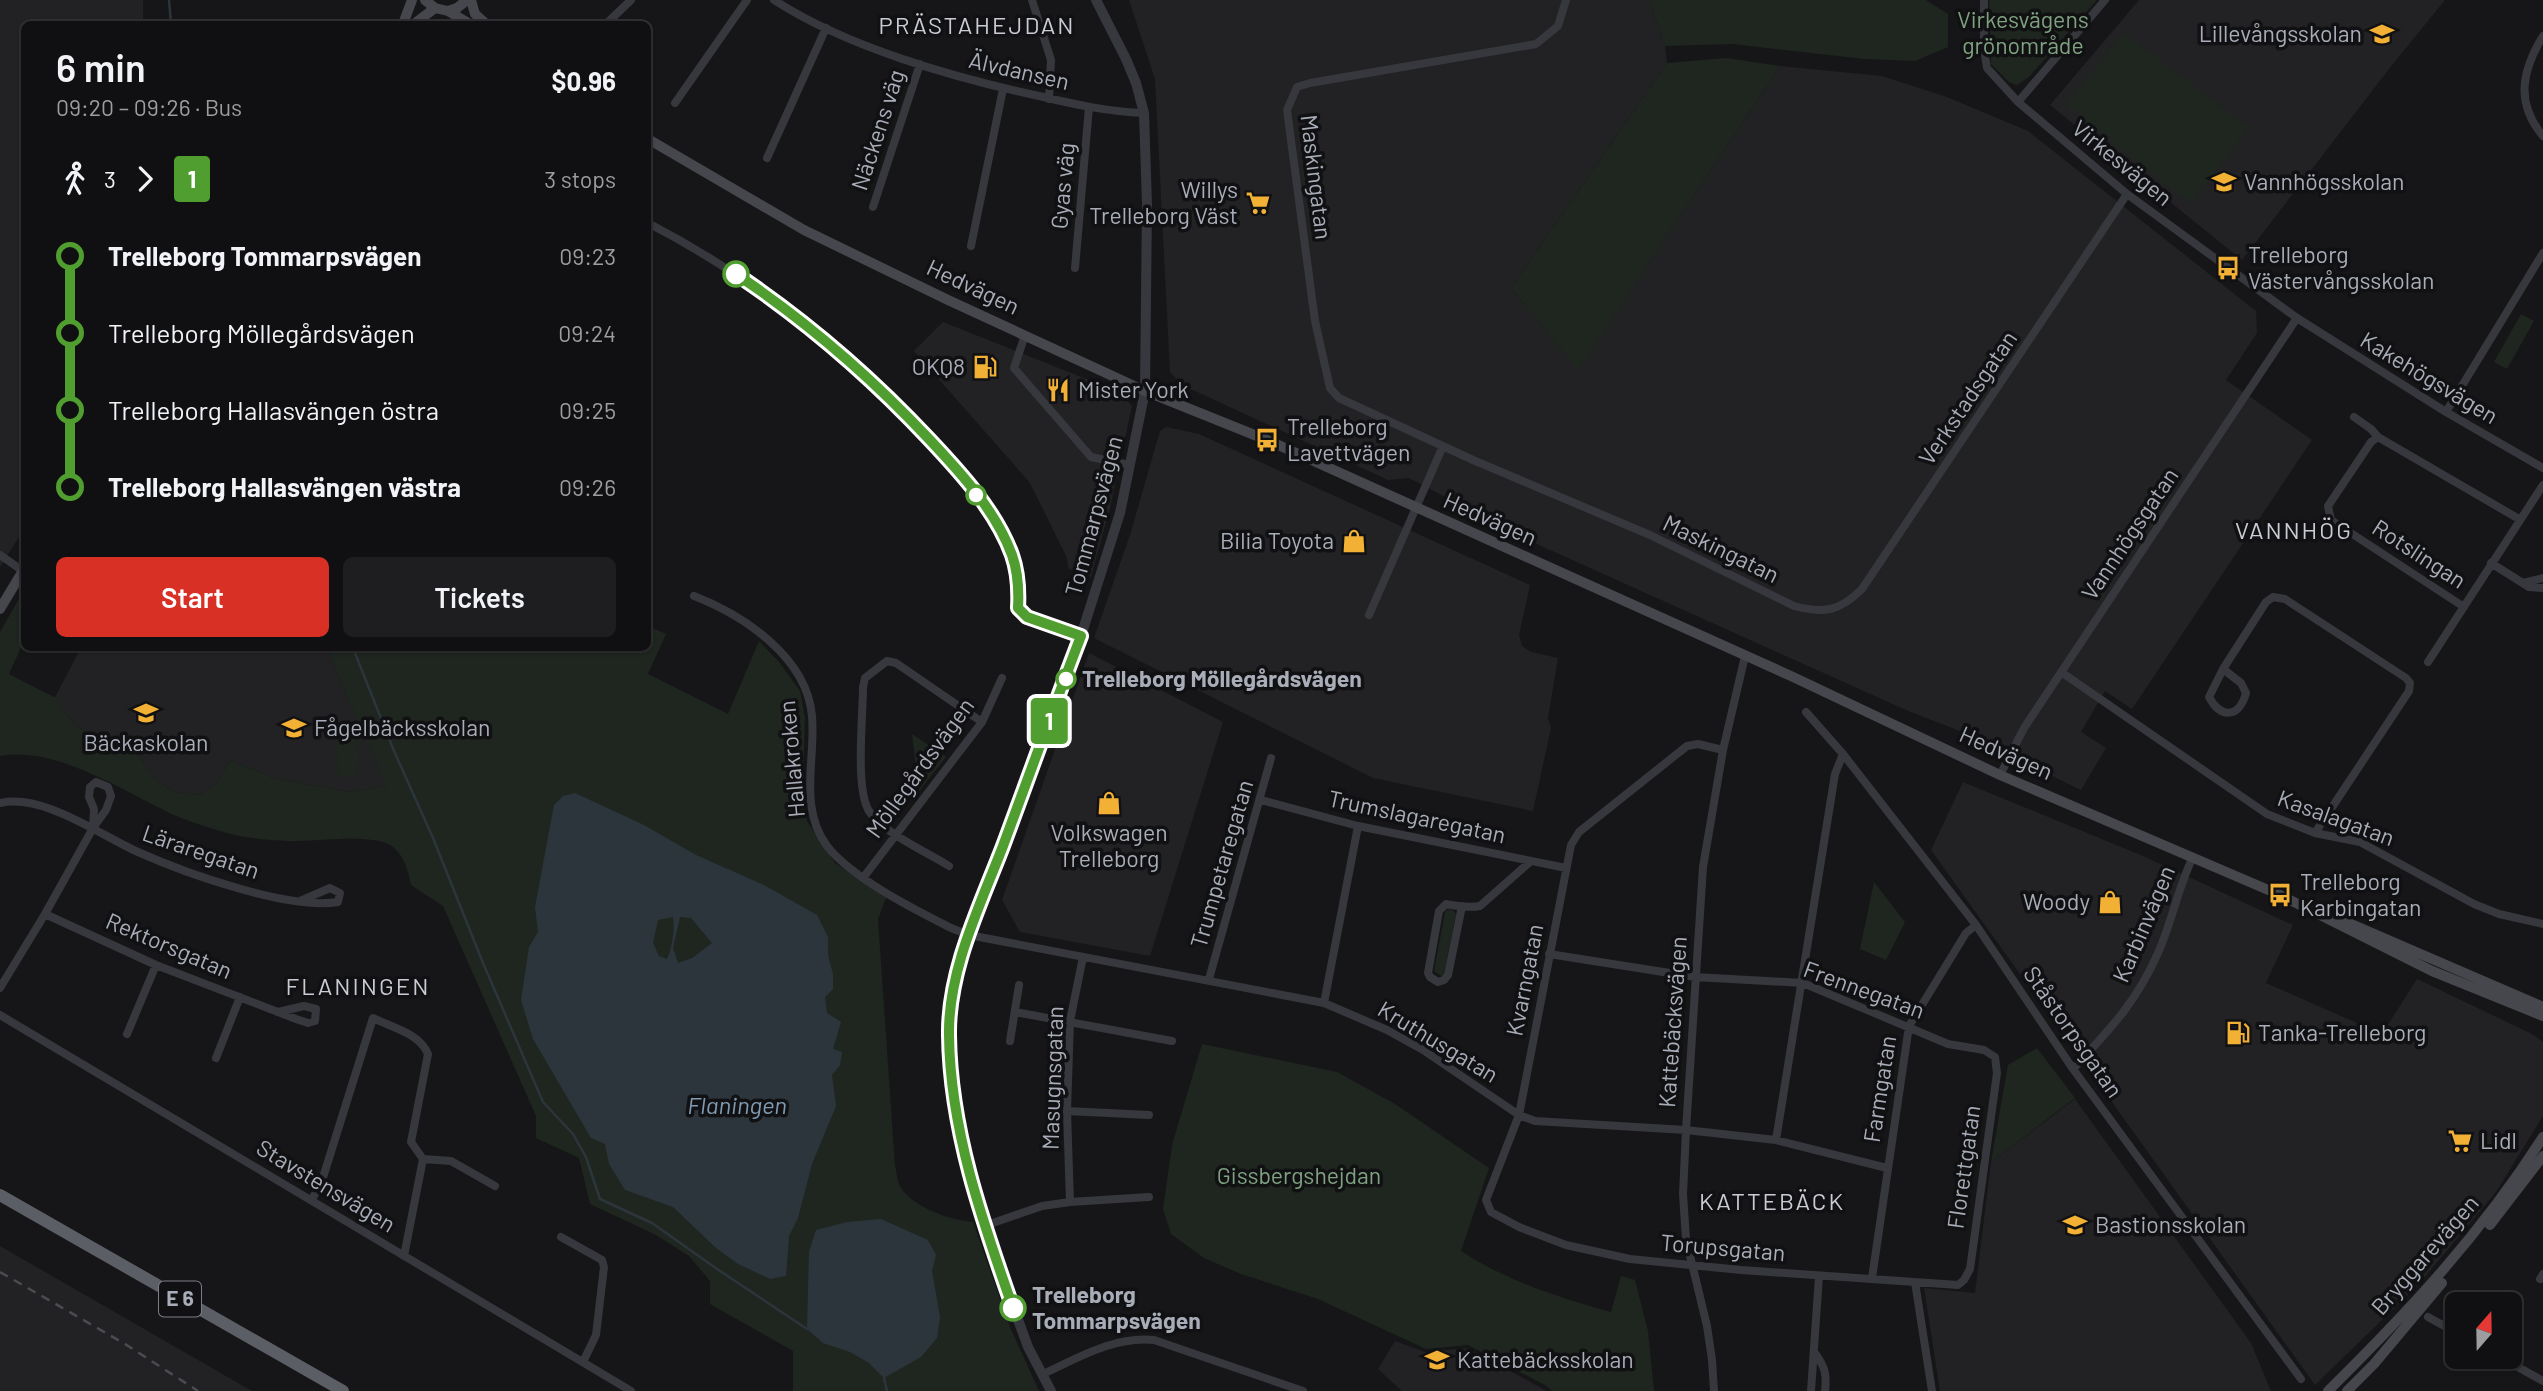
<!DOCTYPE html>
<html lang="en">
<head>
<meta charset="utf-8">
<style>
  body { margin:0; font-family:Barlow,sans-serif; background:#1e1e20; color:#f1f3f6; height:100vh; display:flex; flex-direction:column; font-size:26px; white-space:nowrap }
  * { box-sizing:border-box; margin:0 }
  p { font-size:23px; color:#9c9d9f }
  .icon { flex:none; width:38px; height:38px; fill:none; stroke:currentColor; stroke-width:2; stroke-linecap:round; stroke-linejoin:round }
  .map { position:relative; flex:1; overflow:hidden }
  .side { position:absolute; left:21px; top:21px; width:630px; height:630px; display:flex; flex-direction:column; background:#101012; border-radius:10px; box-shadow:0 2px 5px #0004,0 0 0 2px #303032 }
  .side>* { flex:none }
  .badge { padding:0 14px; border-radius:5px; font-size:24px; line-height:46px }
  .needle { width:46px; rotate:20deg }
  .buttons { position:absolute; left:2445px; top:1292px; display:grid; gap:14px }
  .buttons a { display:grid; place-items:center; width:77px; height:77px; border-radius:10px; background:#101012; box-shadow:0 2px 5px #0004,0 0 0 2px #303032; font-size:35px }
  .map>.badge { position:absolute; translate:-50% -50%; box-shadow:0 0 0 4px #fff }
  .legs { display:flex; align-items:center; gap:10px; height:77px; padding:0 35px; font-size:23px }
  .legs p { margin-inline-start:auto }
  .head { display:flex; align-items:center; justify-content:space-between; height:119px; padding:0 35px }
  h1 { font-size:38px; font-weight:600; line-height:52px }
  .cta { display:flex; gap:14px; margin-top:auto; padding:14px 35px }
  .cta a { flex:1; height:80px; border-radius:10px; background:#d93025; color:#fff; font-size:28px; font-weight:600; line-height:80px; text-align:center }
  .cta a+a { background:#1e1e20; color:#f1f3f6 }
  ul { padding:0 35px; list-style:none }
  li { display:flex; align-items:center; gap:24px; height:77px; font-size:26px }
  li i { display:grid; place-items:center; width:10px; height:100%; margin:0 9px; background:currentColor }
  li i::after { content:''; width:18px; height:18px; margin:-9px; border:5px solid; border-radius:50%; background:#101012 }
  li p { margin-inline-start:auto }
  li:first-child i { background:linear-gradient(#0000 50%,currentColor 0) }
  li:last-child i { background:linear-gradient(currentColor 50%,#0000 0) }
  .map>svg:first-child { display:block }
  .built { fill:#222225 }
  .green { fill:#1e261f }
  .water { fill:#2c353c; fill-rule:evenodd }
  .lines { fill:none; stroke-linecap:round; stroke-linejoin:round }
  .stream { stroke:#2c353c; stroke-width:2.5 }
  .minor { stroke:#37383d; stroke-width:8 }
  .tertiary { stroke:#37383d; stroke-width:10 }
  .secondary { stroke:#45474d; stroke-width:10 }
  .trunk { stroke:#5b5e65; stroke-width:12 }
  .rail { stroke:#4a4c52; stroke-width:2.5; stroke-dasharray:9 7; stroke-linecap:butt }
  .line-1-casing { stroke:#fff; stroke-width:16 }
  .line-1 { stroke:#509e2f; stroke-width:10 }
  .stop-1-dot { fill:#fff; stroke:#509e2f; stroke-width:3.5 }
  .labels { text-anchor:middle; stroke-width:7; stroke-linejoin:round; paint-order:stroke }
  .shield { fill:#111113; stroke:#7b7e86; stroke-width:2 }
  .shield-label { font-size:21px; font-weight:bold; fill:#a8adb8 }
  .park-label { font-size:23px; fill:#7fa381; stroke:#111113 }
  .poi-label { font-size:23px; fill:#a8adb8; stroke:#111113; text-anchor:start }
  .street-label { font-size:23px; fill:#a8adb8; stroke:#111113 }
  .stop-label { font-size:23px; font-weight:bold; fill:#a8adb8; stroke:#111113; text-anchor:start }
  .neighbourhood-label { font-size:24px; letter-spacing:2px; fill:#c9ccd4; stroke:#111113 }
  .water-label { font-size:24px; font-style:italic; fill:#7f9bb3; stroke:#111113 }
</style>
</head>
<body>
<div class="map">
<svg width="2543" height="1391" viewBox="0 0 2543 1391">
  <rect width="100%" height="100%" fill="#161618"/>
  <!-- built -->
  <path class="built" d="M0,0h143v24h-119v505l-24,38z
    M1129,0h520l16,46 2,17 -156,225 67,81 202,-303 102,10 65,21 81,34 228,180 1,22 -31,47 86,60 -180,269 -27,-18 -24,41 25,16 -25,42 -124,-60 -51,-20 -454,-204 -5,-8 -38,-20 -21,2 -206,-95 -12,-13 -15,-293z
    M2139,0h306l-56,69 -147,191 -192,-155z
    M943,322l176,70 13,14 -22,102 -19,69 -23,-9 -1,-10 -37,-75 -116,-132z
    M1166,427l33,7 331,151 -11,50 3,11 9,6 27,6 -10,60 3,10 -18,83 -160,-33 -279,-140 36,-103 30,-104z
    M81,648h103l1,2v-2h143l17,45 43,93 -39,6 -75,-14 -44,-18 -12,21 -10,9 -11,5 -23,-3 -18,-12 -17,-24 -62,-29 -23,-28z
    M1089,653l134,69 -73,234 -130,-24 -18,-32z
    M1963,782l180,74 150,69 -27,58 116,51 35,-55 115,55 11,8v74l-47,76 -78,93 -103,100 -384,-535z
    M2075,1099l176,244 20,48h-331l-16,-103 51,5 16,-131z
    M0,1246l252,145h-252z
    M1395,1341l30,11 43,-4 79,43h-145l-24,-22z"/>
  <!-- green -->
  <path class="green" d="M1649,0h277l22,14v33l-33,14 -51,-2 -132,-15 -67,2z
    M1989,0h108l-68,77 -12,8 -8,-3 -18,-18z
    M2124,32l125,96 -59,76 -125,-99z
    M1726,58l54,8 -202,304 -67,-82 156,-225z
    M2521,314l13,7 -27,48 -13,-7z
    M24,590v51l-15,33 47,24 -1,2 22,27 62,29 17,24 18,12 23,3 11,-5 10,-9 12,-21 44,18 75,14 38,-6 -42,-93 -17,-45h320v-22l18,8 -18,40 80,40 31,-73 20,21 21,29 5,27 -2,64 4,39 28,42 51,35 -8,21 17,247c2,6 2,17 6,22 14,20 49,32 72,34l37,105 29,64h-246v-40l-83,-47v-23l-21,-25 -33,-21 -66,-31 -11,-46 -43,-20v-22l-93,-210 -32,-21c-3,-14 -6,-28 -18,-38 -16,-15 -81,-5 -105,-6 -17,-1 -36,-2 -53,-6 -20,-5 -42,-12 -61,-20 -50,-23 -116,-69 -174,-59v-124z
    M357,732l2,43 -21,1 -2,-43z
    M912,734l34,23 -27,34z
    M1874,882l31,40 -19,38 -26,-11z
    M1448,909l5,1 3,4 -12,60 -3,2 -7,-5 11,-59z
    M1202,1044l135,28 58,32 94,64 -28,83c46,30 97,46 150,61l10,-36 14,4 13,51 6,60h-102l-7,-6 -77,-40 -42,4 -108,-50 -77,-25 -37,-16 -33,-24 -8,-25 9,-64z
    M2037,1048l38,50 -84,64 17,-97z"/>
  <!-- water -->
  <path class="water" d="M575,793l69,32 52,30 68,30 53,30 11,22v18l5,19v15l-8,8 2,16 14,9 -8,27 9,3 -2,13 -8,10 4,31 -24,58 -14,54 -9,18 -3,40 -16,3 -32,-15 -22,-16 -43,-41 -48,-17 -16,-26 -4,-20 -14,-6 -58,-99 -12,-39 8,-53 9,-15 -3,-25 19,-102 9,-9zM673,917c2,12 -1,31 -6,42l-8,-3 -6,-13 5,-23zM680,917l11,1 21,25 -20,15 -14,5 -5,-15z
    M881,1219l47,21 8,15 -4,16 8,46 -3,21 -16,19 -37,21 -15,-15 -19,-11 -27,-9 -16,-14 2,-77 7,-22 31,-8z"/>
  <g class="lines">
    <!-- stream -->
    <path class="stream" d="M169,0l2,24
      M353,648l41,103 39,87 50,125 60,139 30,32 13,23 14,42 52,24 65,46 90,60
      M884,1378l3,13"/>
    <!-- minor -->
    <path class="minor" d="M774,0c72,47 181,78 265,96 34,8 70,16 105,17
      M1032,0l19,60 -2,39
      M1566,0l-8,26 -22,18 -226,39 -13,4 -10,23 28,211 15,67 9,10 134,62 177,75 144,71c30,8 46,5 68,-17l265,-395
      M1984,0v49l3,19 31,34 109,92 170,124 149,94 97,56
      M606,24l25,-24
      M2543,36c-21,34 -28,67 0,100
      M2018,102l87,-102
      M675,103l72,-103
      M767,158l59,-130
      M873,207l47,-143
      M648,223c106,55 199,129 281,216 32,34 66,72 83,116 6,17 6,35 6,53l9,9 54,19
      M971,246l32,-157
      M1075,268l14,-161
      M1025,335l-11,33 77,89 39,8
      M2446,412l97,-159
      M2354,417l17,12 7,8 141,82
      M2378,437l-7,5 -43,64 3,14 133,87
      M0,555l23,16
      M2491,563l38,24 14,1
      M2523,583l20,-5
      M694,596c49,19 113,61 118,120 4,43 -14,91 15,130 26,33 87,63 124,82l18,7 355,68 63,27 36,20 96,65 16,6 151,9 90,10 111,28
      M1369,615l74,-169
      M2428,662l115,-177
      M2223,669l18,14 5,10c-7,25 -25,26 -37,4l14,-28 43,-67 7,-5 12,2 121,79 4,5 -1,8 -94,142
      M2061,672l206,142 48,19 45,9 114,62 25,10 44,10
      M1806,712l37,42 133,171 97,144 228,310
      M2000,775l24,-47 273,-410
      M1261,800l97,26 208,42
      M0,803c43,-10 100,32 138,49 47,21 150,58 200,50l2,-9 -10,-5 -30,13
      M949,866c-22,-14 -66,-33 -80,-55 -14,-22 -6,-95 -6,-124l2,-9 22,-17 9,2 86,59
      M863,878l119,-156 20,-44
      M1462,906l-14,69 -4,5 -6,2 -8,-5 -2,-4 11,-62 7,-7c12,2 22,4 34,2l51,-45
      M45,914l111,51 140,54 12,4 7,-2 1,-12 -12,-3 -26,6
      M1549,954l146,23 108,6 145,61 36,6 11,7 2,16 -27,196 -6,11 -6,5 -217,-15 -111,-11 -64,-14 -47,-18 -28,-15 -5,-12 33,-85 52,-270 8,-13 108,-86 11,-2 25,6
      M1209,979l62,-221
      M0,988l45,-74 48,-86 13,-18 5,-14 -3,-9 -12,-5 -6,5 -1,10 5,12 -1,19
      M1324,1003l34,-177
      M1015,1012l157,29
      M0,1015l631,376
      M127,1034l29,-69
      M1010,1041l9,-56
      M216,1058l24,-61
      M2073,1069c37,-40 63,-66 85,-116 14,-31 20,-66 35,-96
      M1067,1111l82,4
      M1776,1140l59,-366 8,-20
      M311,1200l9,-13 53,-169c20,10 46,15 55,36l-17,88 12,17 28,2 44,25
      M1070,1202l-3,-91 3,-90 13,-64
      M984,1226l58,-20 28,-4 79,-5
      M561,1237l41,23 2,7 -8,68 -13,27
      M404,1256l19,-97
      M1872,1278l37,-252 57,-93 10,-8
      M2540,1279l3,-5
      M1915,1282l17,109
      M2428,1317l29,16
      M1815,1353c10,14 12,21 10,38
      M2498,1356l45,25
      M1043,1374c35,-16 71,-38 111,-34l149,51
      M1714,1391l-2,-31 -5,-34 -21,-87 -3,-45 3,-64 17,-263 20,-117 22,-94
      M1811,1391l8,-115"/>
    <!-- tertiary -->
    <path class="tertiary" d="M1051,1391l-23,-44 -47,-129 -19,-80 -10,-61 -3,-45 15,-83 117,-313 39,-123 25,-122 2,-186 -3,-92 -8,-30 -10,-24 -30,-59"/>
    <!-- secondary -->
    <path class="secondary" d="M425,0l10,8 13,3 22,13
      M471,0l4,14 11,10
      M448,11l9,-3 10,-8
      M403,24l9,-24
      M414,24l21,-16
      M648,139l156,91 144,70 197,91 122,49 524,236 209,99 280,120 152,76 111,45
      M0,609l24,-40
      M2342,920l201,87
      M2490,1225l53,-69
      M2328,1391c82,-81 153,-157 215,-254
      M2347,1391l27,-27 68,-81"/>
    <!-- trunk -->
    <path class="trunk" d="M0,1195l343,196"/>
    <!-- rail -->
    <path class="rail" d="M0,1272l125,72 73,47"/>
  </g>
  <g class="lines">
    <!-- line-1 casing -->
    <g class="line-1-casing">
      <path id="line-1" d="M736,274c70,47 135,103 193,165 32,34 67,72 83,116 6,17 7,35 6,53l9,9 54,19c-27,70 -52,140 -78,210 -23,60 -55,124 -54,189 1,94 33,185 64,273"/>
    </g>
    <!-- line-1 -->
    <use href="#line-1" class="line-1"/>
  </g>
  <!-- icons -->
  <defs>
    <g id="school-bare" transform="scale(1.89)"><path d="M0-5L7-2L0 1L-7-2ZM-4 1L0 2.5L4 1V4Q0 6-4 4Z" fill="#f2b134" stroke="#111113" stroke-width="2.5" paint-order="stroke"/></g>
    <g id="supermarket-bare" transform="scale(1.89)"><path d="M-6-5.5h2.5l.6 2H6L4.5 2H-2.5L-4.4-4H-6ZM-1.5 3.2a1.3 1.3 0 1 0 .1 0ZM3 3.2a1.3 1.3 0 1 0 .1 0Z" fill="#f2b134" stroke="#111113" stroke-width="2.5" paint-order="stroke"/></g>
    <g id="bus-bare" transform="scale(1.89)"><path d="M-5-6H5V4H4V6H2V4H-2V6H-4V4H-5ZM-3.5-4V0h7V-4ZM-3.5 1.2v1.5H-2V1.2ZM2 1.2v1.5H3.5V1.2Z" fill="#f2b134" stroke="#111113" stroke-width="2.5" paint-order="stroke"/></g>
    <g id="fuel-bare" transform="scale(1.89)"><path d="M-5.5-6h7V0h2V4h1.3V-2.5L3-4.5l.8-.8L6-3V5H2.5V1h-1V6h-7ZM-4.2-4.7v3.2H.2V-4.7Z" fill="#f2b134" stroke="#111113" stroke-width="2.5" paint-order="stroke"/></g>
    <g id="restaurant-bare" transform="scale(1.89)"><path d="M-5-6h1v4h1v-4h1v4h1v-4h1v5L-1.5 .5V6h-2V.5L-5-1ZM5-6V6H3V1.5H1.5Q1.5-4 5-6Z" fill="#f2b134" stroke="#111113" stroke-width="2.5" paint-order="stroke"/></g>
    <g id="shop-bare" transform="scale(1.89)"><path d="M-5-2.5h2.3a2.7 3.5 0 0 1 5.4 0H5L5.5 6h-11ZM-1.5-2.5h3a1.5 2.3 0 0 0-3 0Z" fill="#f2b134" stroke="#111113" stroke-width="2.5" paint-order="stroke"/></g>
  </defs>
  <g fill-rule="evenodd">
    <use href="#school-bare" x="2382" y="34"/>
    <use href="#school-bare" x="2224" y="182"/>
    <use href="#supermarket-bare" x="1258" y="203"/>
    <use href="#bus-bare" x="2228" y="268"/>
    <use href="#fuel-bare" x="985" y="367"/>
    <use href="#restaurant-bare" x="1058" y="390"/>
    <use href="#bus-bare" x="1267" y="440"/>
    <use href="#shop-bare" x="1354" y="541"/>
    <use href="#school-bare" x="146" y="713"/>
    <use href="#school-bare" x="294" y="728"/>
    <use href="#shop-bare" x="1109" y="803"/>
    <use href="#bus-bare" x="2280" y="895"/>
    <use href="#shop-bare" x="2110" y="902"/>
    <use href="#fuel-bare" x="2238" y="1033"/>
    <use href="#supermarket-bare" x="2460" y="1141"/>
    <use href="#school-bare" x="2075" y="1225"/>
    <use href="#school-bare" x="1437" y="1360"/>
  </g>
  <!-- markers -->
  <g class="stop-1-dot">
    <circle cx="736" cy="274" r="12"/>
    <circle cx="976" cy="495" r="9"/>
    <circle cx="1066" cy="679" r="9"/>
    <circle cx="1013" cy="1308" r="12"/>
  </g>
  <g class="labels">
    <!-- shield labels -->
    <rect class="shield" x="159" y="1281.5" width="42" height="35" rx="5"/>
    <g class="shield-label">
      <text x="180" y="1306">E 6</text>
    </g>
    <!-- park labels -->
    <g class="park-label">
      <text x="2023" y="28">Virkesvägens<tspan x="2023" dy="26">grönområde</tspan></text>
      <text x="1299" y="1184">Gissbergshejdan</text>
    </g>
    <!-- poi labels -->
    <g class="poi-label">
      <text x="2362" y="42" text-anchor="end">Lillevångsskolan</text>
      <text x="2244" y="190">Vannhögsskolan</text>
      <text x="1238" y="198" text-anchor="end">Willys<tspan x="1238" dy="26">Trelleborg Väst</tspan></text>
      <text x="2248" y="263">Trelleborg<tspan x="2248" dy="26">Västervångsskolan</tspan></text>
      <text x="965" y="375" text-anchor="end">OKQ8</text>
      <text x="1078" y="398">Mister York</text>
      <text x="1287" y="435">Trelleborg<tspan x="1287" dy="26">Lavettvägen</tspan></text>
      <text x="1334" y="549" text-anchor="end">Bilia Toyota</text>
      <text x="314" y="736">Fågelbäcksskolan</text>
      <text x="146" y="751" text-anchor="middle">Bäckaskolan</text>
      <text x="1109" y="841" text-anchor="middle">Volkswagen<tspan x="1109" dy="26">Trelleborg</tspan></text>
      <text x="2300" y="890">Trelleborg<tspan x="2300" dy="26">Karbingatan</tspan></text>
      <text x="2090" y="910" text-anchor="end">Woody</text>
      <text x="2258" y="1041">Tanka-Trelleborg</text>
      <text x="2480" y="1149">Lidl</text>
      <text x="2095" y="1233">Bastionsskolan</text>
      <text x="1457" y="1368">Kattebäcksskolan</text>
    </g>
    <!-- street labels -->
    <g class="street-label">
      <text transform="translate(1019 71) rotate(13)" y="8">Älvdansen</text>
      <text transform="translate(878 130) rotate(-72)" y="8">Näckens väg</text>
      <text transform="translate(2122 163) rotate(39)" y="8">Virkesvägen</text>
      <text transform="translate(1316 177) rotate(83)" y="8">Maskingatan</text>
      <text transform="translate(1063 186) rotate(-85)" y="8">Gyas väg</text>
      <text transform="translate(973 287) rotate(25)" y="8">Hedvägen</text>
      <text transform="translate(2429 378) rotate(31)" y="8">Kakehögsvägen</text>
      <text transform="translate(1968 398) rotate(-56)" y="8">Verkstadsgatan</text>
      <text transform="translate(1094 516) rotate(-75)" y="8">Tommarpsvägen</text>
      <text transform="translate(1490 519) rotate(24)" y="8">Hedvägen</text>
      <text transform="translate(2130 534) rotate(-56)" y="8">Vannhögsgatan</text>
      <text transform="translate(1721 549) rotate(26)" y="8">Maskingatan</text>
      <text transform="translate(2419 554) rotate(33)" y="8">Rotslingan</text>
      <text transform="translate(2006 753) rotate(24)" y="8">Hedvägen</text>
      <text transform="translate(792 759) rotate(-95)" y="8">Hallakroken</text>
      <text transform="translate(920 768) rotate(-54)" y="8">Möllegårdsvägen</text>
      <text transform="translate(1417 817) rotate(12)" y="8">Trumslagaregatan</text>
      <text transform="translate(2336 818) rotate(20)" y="8">Kasalagatan</text>
      <text transform="translate(201 852) rotate(19)" y="8">Läraregatan</text>
      <text transform="translate(1222 864) rotate(-74)" y="8">Trumpetaregatan</text>
      <text transform="translate(2144 924) rotate(-67)" y="8">Karbinvägen</text>
      <text transform="translate(169 946) rotate(23)" y="8">Rektorsgatan</text>
      <text transform="translate(1525 980) rotate(-79)" y="8">Kvarngatan</text>
      <text transform="translate(1864 990) rotate(20)" y="8">Frennegatan</text>
      <text transform="translate(1673 1022) rotate(-86)" y="8">Kattebäcksvägen</text>
      <text transform="translate(2073 1032) rotate(55)" y="8">Ståstorpsgatan</text>
      <text transform="translate(1438 1042) rotate(31)" y="8">Kruthusgatan</text>
      <text transform="translate(1053 1078) rotate(-88)" y="8">Masugnsgatan</text>
      <text transform="translate(1880 1089) rotate(-81)" y="8">Farmgatan</text>
      <text transform="translate(1964 1167) rotate(-82)" y="8">Florettgatan</text>
      <text transform="translate(326 1186) rotate(31)" y="8">Stavstensvägen</text>
      <text transform="translate(1723 1248) rotate(5)" y="8">Torupsgatan</text>
      <text transform="translate(2425 1255) rotate(-49)" y="8">Bryggarevägen</text>
    </g>
    <!-- stop labels -->
    <g class="stop-label">
      <text x="1082" y="687">Trelleborg Möllegårdsvägen</text>
      <text x="1032" y="1303">Trelleborg<tspan x="1032" dy="26">Tommarpsvägen</tspan></text>
    </g>
    <!-- neighbourhood labels -->
    <g class="neighbourhood-label">
      <text x="977" y="34">PRÄSTAHEJDAN</text>
      <text x="2294" y="539">VANNHÖG</text>
      <text x="358" y="995">FLANINGEN</text>
      <text x="1772" y="1210">KATTEBÄCK</text>
    </g>
    <!-- water labels -->
    <g class="water-label">
      <text x="737" y="1114">Flaningen</text>
    </g>
  </g>
</svg>
<div class="buttons">
<a><svg class="needle" viewBox="-14 -14 28 28"><path d="M0-13l5 13h-10z" fill="#e53935"/><path d="M0 13l5-13h-10z" fill="#9c9d9f"/></svg></a>
</div>
<b class="badge" style="left:1049px;top:721px;background:#509e2f;color:#fff">1</b>
<section class="side">
<div class="head"><div><h1>6 min</h1><p>09:20 – 09:26 · Bus</p></div><b>$0.96</b></div>
<div class="legs"><svg class="icon" aria-label="walk" viewBox="0 0 24 24"><circle cx="13" cy="4" r="2"/><path d="M13 8l-2 6 4 7M11 14l-3 7M7 12l3-4h3l4 4"/></svg>3<svg class="icon" aria-label="forward" viewBox="0 0 24 24"><path d="M9 5l7 7-7 7"/></svg><b class="badge" style="background:#509e2f;color:#fff">1</b><p>3 stops</p></div>
<ul>
<li><i style="color:#509e2f"></i><b>Trelleborg Tommarpsvägen</b><p>09:23</p></li>
<li><i style="color:#509e2f"></i><span>Trelleborg Möllegårdsvägen</span><p>09:24</p></li>
<li><i style="color:#509e2f"></i><span>Trelleborg Hallasvängen östra</span><p>09:25</p></li>
<li><i style="color:#509e2f"></i><b>Trelleborg Hallasvängen västra</b><p>09:26</p></li>
</ul>
<div class="cta"><a>Start</a><a>Tickets</a></div>
</section>
</div>
</body>
</html>
